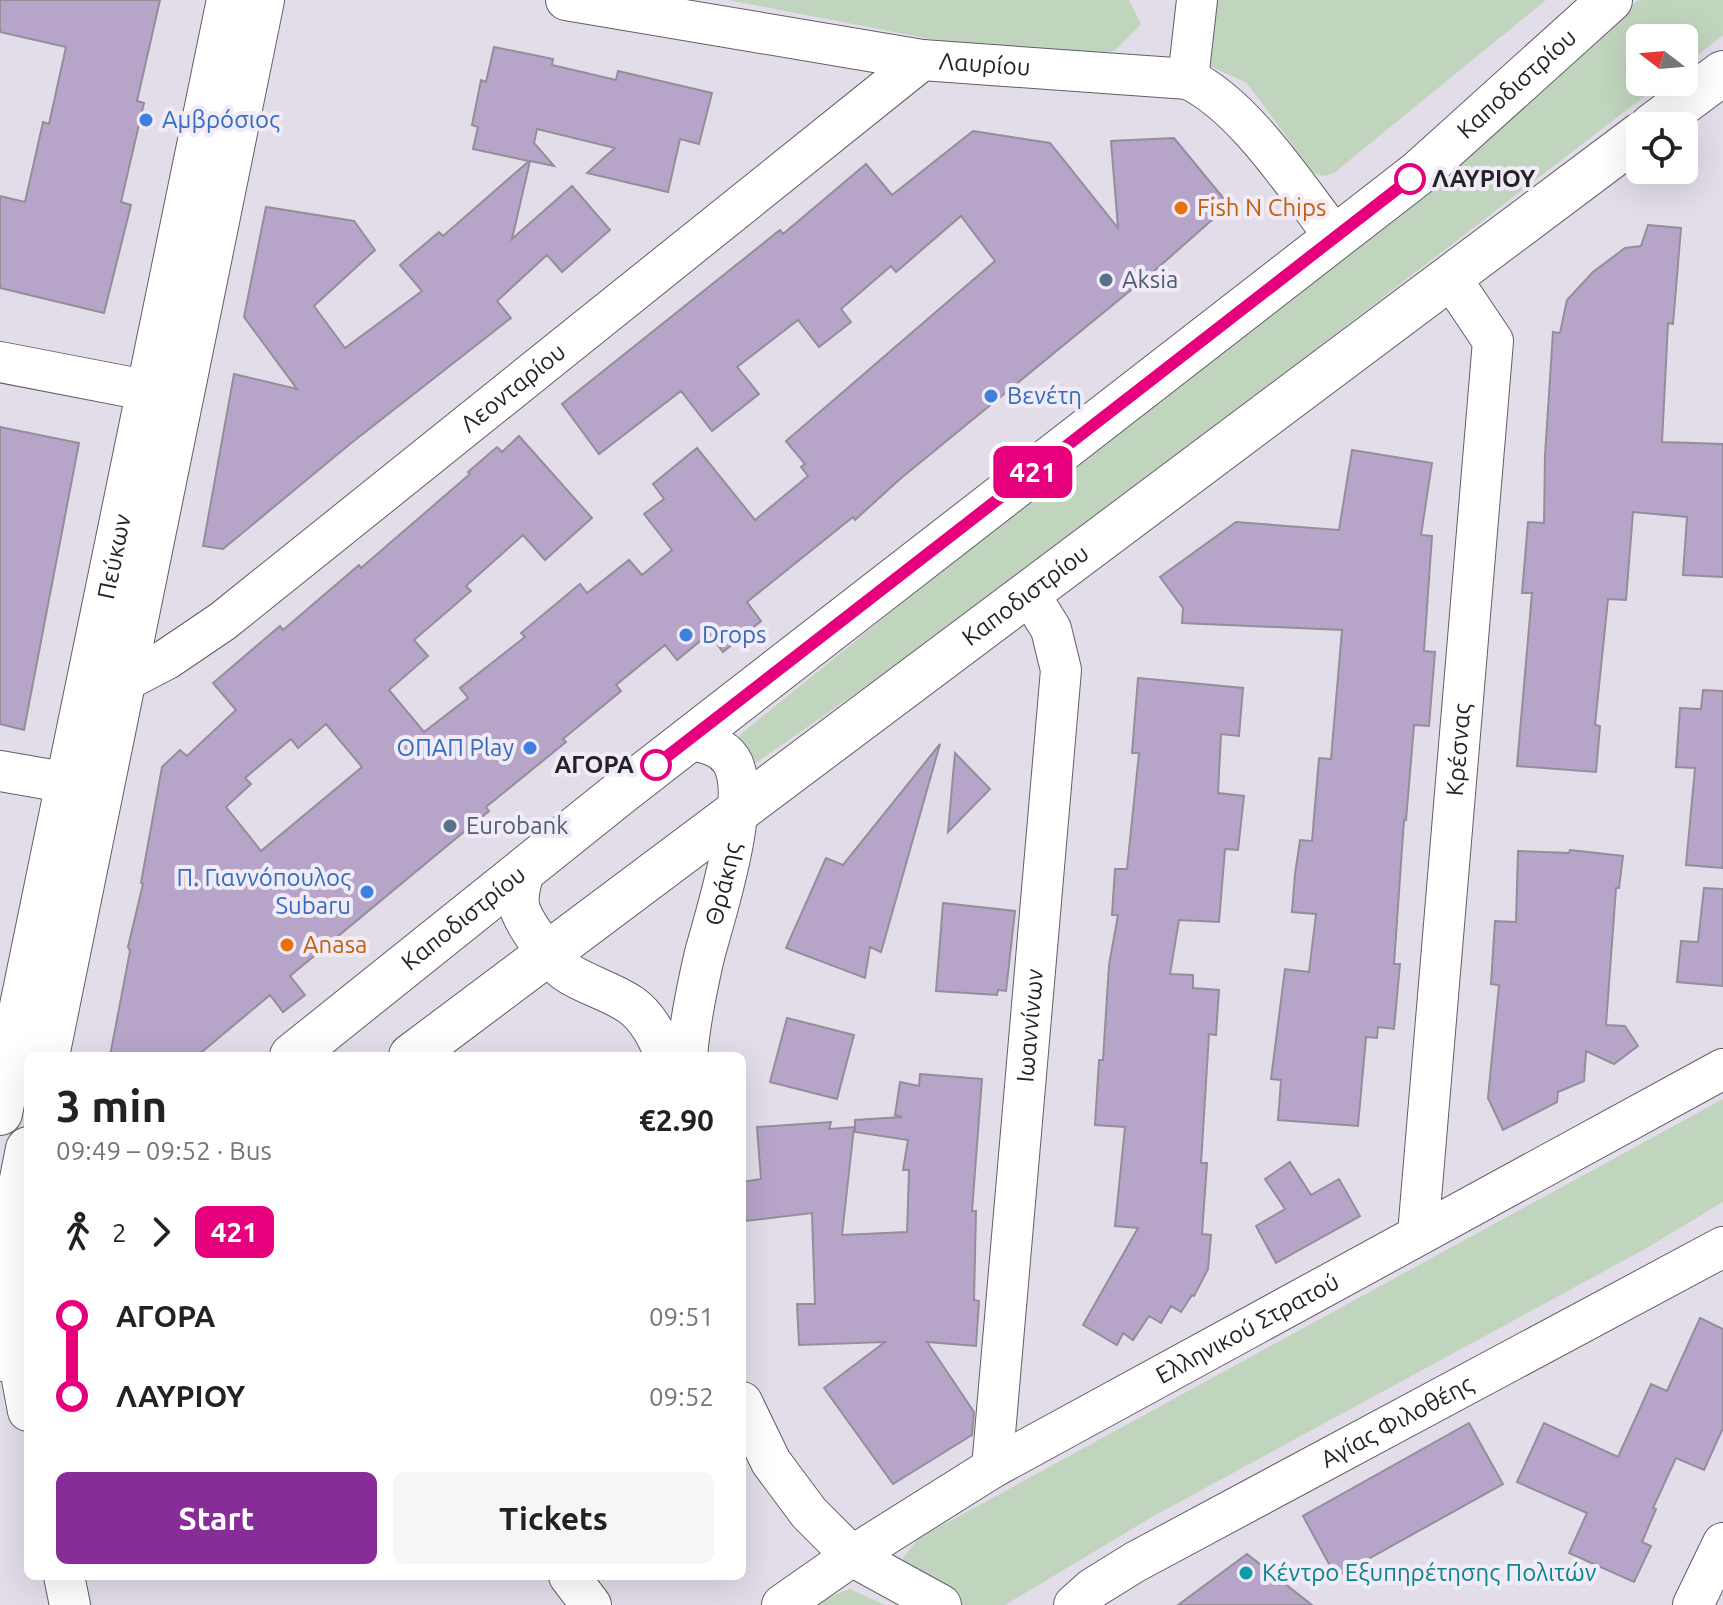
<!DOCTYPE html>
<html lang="en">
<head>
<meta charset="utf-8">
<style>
  body { margin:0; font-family:Ubuntu,sans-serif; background:#f6f6f6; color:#222; height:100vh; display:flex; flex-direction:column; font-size:30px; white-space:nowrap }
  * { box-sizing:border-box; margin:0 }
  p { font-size:26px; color:#767676 }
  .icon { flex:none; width:44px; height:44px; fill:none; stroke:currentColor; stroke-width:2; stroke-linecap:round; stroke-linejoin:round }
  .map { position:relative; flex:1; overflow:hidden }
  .sheet { position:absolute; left:24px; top:1052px; width:722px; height:528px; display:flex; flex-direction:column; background:#fff; border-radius:12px; box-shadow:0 8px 32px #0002 }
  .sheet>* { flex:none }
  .badge { padding:0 16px; border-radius:12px; font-size:28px; line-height:52px }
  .needle { width:52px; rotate:286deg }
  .buttons { position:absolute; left:1626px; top:24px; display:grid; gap:16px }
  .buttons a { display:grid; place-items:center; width:72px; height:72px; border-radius:12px; background:#fff; box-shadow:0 8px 32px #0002; font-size:40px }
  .map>.badge { position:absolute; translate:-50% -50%; box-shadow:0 0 0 4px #fff }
  .legs { display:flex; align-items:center; gap:12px; height:88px; padding:0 32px; font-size:26px }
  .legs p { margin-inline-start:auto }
  .head { display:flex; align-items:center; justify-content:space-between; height:136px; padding:0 32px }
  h1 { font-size:44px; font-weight:600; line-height:60px }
  .cta { display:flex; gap:16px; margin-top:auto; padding:16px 32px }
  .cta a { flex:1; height:92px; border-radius:12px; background:#882c98; color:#fff; font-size:32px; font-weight:600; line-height:92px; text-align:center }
  .cta a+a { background:#f6f6f6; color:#222 }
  ul { padding:0 32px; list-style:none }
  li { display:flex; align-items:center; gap:28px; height:80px; font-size:30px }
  li i { display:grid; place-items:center; width:12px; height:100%; margin:0 10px; background:currentColor }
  li i::after { content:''; width:20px; height:20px; margin:-10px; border:6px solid; border-radius:50%; background:#fff }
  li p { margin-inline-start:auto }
  li:first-child i { background:linear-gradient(#0000 50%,currentColor 0) }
  li:last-child i { background:linear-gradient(currentColor 50%,#0000 0) }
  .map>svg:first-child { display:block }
  .green { fill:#c1d5be }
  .building { fill:#b6a5c9; stroke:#938e99; stroke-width:2; fill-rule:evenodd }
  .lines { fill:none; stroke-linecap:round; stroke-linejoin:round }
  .minor-casing { stroke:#625e67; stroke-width:42 }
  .tertiary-casing { stroke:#625e67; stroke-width:46 }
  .secondary-casing { stroke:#625e67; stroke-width:46 }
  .minor { stroke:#fff; stroke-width:40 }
  .tertiary { stroke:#fff; stroke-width:44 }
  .secondary { stroke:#fff; stroke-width:44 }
  .line-1-casing { stroke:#fff; stroke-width:18 }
  .line-1 { stroke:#e6007e; stroke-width:12 }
  .shop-dot { fill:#3f7fe0; stroke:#f0ebf6; stroke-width:3 }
  .stop-1-dot { fill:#fff; stroke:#e6007e; stroke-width:4 }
  .food-dot { fill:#e8710a; stroke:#f0ebf6; stroke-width:3 }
  .service-dot { fill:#5c6f8a; stroke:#f0ebf6; stroke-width:3 }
  .culture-dot { fill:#0f9aa8; stroke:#f0ebf6; stroke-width:3 }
  .labels { text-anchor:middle; stroke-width:8; stroke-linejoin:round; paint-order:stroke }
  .street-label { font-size:24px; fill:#242327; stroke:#f0ebf6 }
  .shop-label { font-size:24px; fill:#366cbe; stroke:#f0ebf6; text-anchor:start }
  .stop-label { font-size:24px; font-weight:bold; fill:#242327; stroke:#f0ebf6; text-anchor:start }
  .food-label { font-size:24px; fill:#c56008; stroke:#f0ebf6; text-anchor:start }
  .service-label { font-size:24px; fill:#4e5e75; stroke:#f0ebf6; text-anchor:start }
  .culture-label { font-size:24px; fill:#0d838f; stroke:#f0ebf6; text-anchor:start }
</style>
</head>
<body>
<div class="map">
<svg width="1723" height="1605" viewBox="0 0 1723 1605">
  <rect width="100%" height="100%" fill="#e2dde9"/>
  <!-- green -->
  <path class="green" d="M728,0h401l12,24 -27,27 -33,5 -99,-7z
    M1214,0h332l-212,173 -11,3 -10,-3 -66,-90 -44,-20z
    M1638,0h85v35l-39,31v-28h-44v44h23l-342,263 -445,334 -123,86 -21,-19 10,-13 609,-493z
    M1723,1099v103l-78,47 -493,268 -147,88h-59l-42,-32 -1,-15 16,-20z
    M850,1589l35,16h-67l11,-8z"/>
  <!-- building -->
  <path class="building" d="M0,0h160l-23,101 7,2 -23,99 10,3 -27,108 -104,-25v-92l25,6 18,-80 6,2 17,-77 -66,-15z
    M494,47l59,12 -1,6 64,15 2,-9 94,22 -13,51 -19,-5 -12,53 -81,-19 28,-25 -78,-19 -3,14 20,23 -24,-5 -18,78 60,-53 38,44 -48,42 -15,-17 -50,46 14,17 -161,126 -127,105 -20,-3 31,-172 63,15 -53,-72 22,-110 88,14 21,29 -61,56 31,42 77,-57 -22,-26 39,-33 4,4 86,-75 -56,-12 5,-22 -6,-2 9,-45 5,2z
    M973,131l77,12 68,85 -7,-87 63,-3 55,67 -76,67 -253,207 -45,41 -2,-3 -106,85 14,19 -38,31 -14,-18 -32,26 -12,-15 -49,40 5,6 -58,48 3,3 -80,65 3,4 -199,165 15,19 -22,17 -13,-17 -73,61h-87l20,-105 -2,-4 15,-63 -2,-1 21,-116 18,-17 7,6 49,-46 -23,-27 67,-57 3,4 76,-65 2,3 109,-94 -2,-2 29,-25 5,5 17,-16 73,82 -47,42 -22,-25 -57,51 5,5 -57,49 14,16 -39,34 35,42 44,-34 -8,-10 65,-51 -4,-4 59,-49 7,9 42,-33 13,15 30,-25 -28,-36 20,-15 -11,-15 44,-36 58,72 53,-44 -7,-9 4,-3 -19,-23 209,-180 -34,-45 -65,56 -5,-6 -50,43 10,13 -32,25 -21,-27 -61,47 22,27 -47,37 -31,-40 -82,63 -37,-50 218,-174 3,4 83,-70 26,31zM326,724l36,43 -101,84 -35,-44 25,-23 -6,-6 46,-39 7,9z
    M1648,225l33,3 -8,96 -5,-1 -6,119 61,2v133l-40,-2 4,-58 -54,-5 -7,88 -18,-1 -13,126 5,1 -4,46 -79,-6 15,-173h-10l6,-71 16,1 1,-67 8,-124 7,1 7,-33 26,-28 32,-24 16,-2z
    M0,427l79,16 -55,287 -24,-6z
    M1352,450l80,13 -11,72 11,1 -8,115 11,1 -6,74 -15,-1 -8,95h-2l-10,144h6l-6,65 -16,-2 -1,11 -11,-1 -8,89 -80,-6 3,-40 -10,-1 14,-110 24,3 7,-58 -24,-2 3,-38 5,-34 12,1 7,-83 12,1 11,-129 -160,-7 1,-15 -23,-31 76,-55 103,8z
    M1138,678l105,10 -4,48 -18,-2 -3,59 26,3 -6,54 -13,-1 -6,73 -40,-2 -9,54 23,1v13l26,2 -3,45 -7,-1 -8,129h6l-5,71 9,1 -3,34 -14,27 -2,-1 -11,17 -10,-6 -10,17 -12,-7 -16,24 -10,-7 -6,12 -34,-20 55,-97 -23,-2 10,-99 -30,-2 4,-65h4l6,-95 9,-50h-6l3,-46h12l12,-116h-7z
    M1703,690l20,1v177l-37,-3 9,-97 -19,-1 4,-59 21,1z
    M940,744l-59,208 -11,-5 -5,31 -79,-30 40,-90 17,7z
    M955,753l35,36 -42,43z
    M1570,850l53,6 -4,32h-3l-10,137 19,1 13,20 -24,18 -28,-13 -2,30 -26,11 -1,10 -54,28 -15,-32 11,-113 -8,-1 4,-63 21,1 2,-71 51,2z
    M1704,888l19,1v97l-46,-4 4,-41 17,1z
    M943,903l72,8 -9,80 -8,-1 -1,5 -61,-4z
    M787,1018l67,17 -17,64 -67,-17z
    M920,1074l62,5 -10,132h4l-2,89 5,1 -3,45 -49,-4 47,70 -2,23 -79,49 -69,-96 61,-46 -86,3 -2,-41h18l-3,-91 -66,8 -4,-39 19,-3 -4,-52 74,-5 -2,7 25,-2 -12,108 65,-3 2,-62h-6l5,-30 -53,-8v-12l47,-3 -7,-2 5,-33 19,4z
    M1290,1162l21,33 28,-16 21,37 -84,47 -20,-37 29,-17 -20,-30z
    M1700,1318l23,11v99l-19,42 -28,-12 -23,50 3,1 -14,33 9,4 -17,36 -65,-29 18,-40 -70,-31 27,-59 74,34 33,-73 16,7z
    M1469,1423l34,61 -167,93 -33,-61z
    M1247,1554l65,51h-134z"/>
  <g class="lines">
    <!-- minor casing -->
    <g class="minor-casing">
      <g id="minor">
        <path id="s1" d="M566,0l356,60 266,19c56,26 109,109 147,158"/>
        <path d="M1188,79l9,-79"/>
        <path d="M0,362l181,35"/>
        <path id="s2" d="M97,677l26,5 44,-23 56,-38 699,-561"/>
        <path d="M0,771l98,17"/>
        <path d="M525,868c-3,12 -8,25 -6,37 3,17 32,55 46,66 20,14 46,20 66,34 18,13 26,32 35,51"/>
        <path id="s3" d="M687,1056c3,-35 10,-69 18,-103 11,-40 49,-159 26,-193 -10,-15 -27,-17 -43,-21"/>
        <path id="s4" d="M1418,1234l75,-893 -43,-64"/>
        <path d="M16,1347l12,64"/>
        <path d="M742,1402l29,60 38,51 43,43 89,49"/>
        <path id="s5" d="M992,1468l69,-798 -10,-41 -23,-37"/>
        <path d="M64,1576l6,29"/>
        <path d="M569,1576l22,29"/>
        <path id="s6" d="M782,1605l70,-49 140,-88 731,-399"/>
        <path id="s7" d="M1074,1605l19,-17 42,-26 588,-315"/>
        <path d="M1693,1605l30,-62"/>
      </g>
    </g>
    <!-- tertiary casing -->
    <g class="tertiary-casing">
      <g id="tertiary">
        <path d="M47,1056l215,-1056"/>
        <path id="s8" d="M0,1113l229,-1113"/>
        <path d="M16,1347l-6,-39 2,-79 16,-80"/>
      </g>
    </g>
    <!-- secondary casing -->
    <g class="secondary-casing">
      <g id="secondary">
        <path d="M1652,126l71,-53"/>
        <path id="s9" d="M292,1056l328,-263 797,-619 193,-174"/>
        <path id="s10" d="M411,1056l1229,-921"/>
        <path d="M0,1288l28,-22"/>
        <path d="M0,1359l28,-21"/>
      </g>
    </g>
    <!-- minor -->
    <use href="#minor" class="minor"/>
    <!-- tertiary -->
    <use href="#tertiary" class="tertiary"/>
    <!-- secondary -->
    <use href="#secondary" class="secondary"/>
  </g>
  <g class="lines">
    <!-- line-1 casing -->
    <g class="line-1-casing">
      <path id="line-1" d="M656,765l754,-586"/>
    </g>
    <!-- line-1 -->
    <use href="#line-1" class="line-1"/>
  </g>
  <!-- markers -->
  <g class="shop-dot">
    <circle cx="146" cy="120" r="8"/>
    <circle cx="991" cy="396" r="8"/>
    <circle cx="686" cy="635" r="8"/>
    <circle cx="530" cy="748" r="8"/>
    <circle cx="367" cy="892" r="8"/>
  </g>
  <g class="stop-1-dot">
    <circle cx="1410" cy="179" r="14"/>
    <circle cx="656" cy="765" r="14"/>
  </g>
  <g class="food-dot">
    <circle cx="1181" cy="208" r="8"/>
    <circle cx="287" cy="945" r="8"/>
  </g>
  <g class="service-dot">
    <circle cx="1106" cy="280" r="8"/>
    <circle cx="450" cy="826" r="8"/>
  </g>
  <circle class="culture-dot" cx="1246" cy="1573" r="8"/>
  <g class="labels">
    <!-- street labels -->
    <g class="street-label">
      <text dy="8" stroke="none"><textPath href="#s1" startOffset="424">Λαυρίου</textPath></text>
      <text dy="8" stroke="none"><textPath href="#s9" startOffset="1564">Καποδιστρίου</textPath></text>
      <text dy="8" stroke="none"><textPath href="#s2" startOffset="516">Λεονταρίου</textPath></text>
      <text dy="8" stroke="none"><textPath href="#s8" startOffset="568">Πεύκων</textPath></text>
      <text dy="8" stroke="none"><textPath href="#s10" startOffset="768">Καποδιστρίου</textPath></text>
      <text dy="8" stroke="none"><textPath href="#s4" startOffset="486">Κρέσνας</textPath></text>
      <text dy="8" stroke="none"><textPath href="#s3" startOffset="176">Θράκης</textPath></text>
      <text dy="8" stroke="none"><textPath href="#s9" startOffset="220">Καποδιστρίου</textPath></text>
      <text dy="8" stroke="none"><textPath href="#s5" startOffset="444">Ιωαννίνων</textPath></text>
      <text dy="8" stroke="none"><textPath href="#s6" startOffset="542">Ελληνικού Στρατού</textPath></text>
      <text dy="8" stroke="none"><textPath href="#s7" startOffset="372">Αγίας Φιλοθέης</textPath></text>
    </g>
    <!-- shop labels -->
    <g class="shop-label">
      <text x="162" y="128">Αμβρόσιος</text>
      <text x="1007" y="404">Βενέτη</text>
      <text x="702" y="643">Drops</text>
      <text x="514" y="756" text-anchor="end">ΟΠΑΠ Play</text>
      <text x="351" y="886" text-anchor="end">Π. Γιαννόπουλος<tspan x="351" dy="28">Subaru</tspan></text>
    </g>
    <!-- stop labels -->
    <g class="stop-label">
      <text x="1432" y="187">ΛΑΥΡΙΟΥ</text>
      <text x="634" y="773" text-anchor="end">ΑΓΟΡΑ</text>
    </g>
    <!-- food labels -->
    <g class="food-label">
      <text x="1197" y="216">Fish N Chips</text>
      <text x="303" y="953">Anasa</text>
    </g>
    <!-- service labels -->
    <g class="service-label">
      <text x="1122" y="288">Aksia</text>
      <text x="466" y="834">Eurobank</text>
    </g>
    <!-- culture labels -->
    <g class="culture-label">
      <text x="1262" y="1581">Κέντρο Εξυπηρέτησης Πολιτών</text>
    </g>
  </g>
</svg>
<div class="buttons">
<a><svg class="needle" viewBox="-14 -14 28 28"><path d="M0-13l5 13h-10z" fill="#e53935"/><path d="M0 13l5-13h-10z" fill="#767676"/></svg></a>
<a><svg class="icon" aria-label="locate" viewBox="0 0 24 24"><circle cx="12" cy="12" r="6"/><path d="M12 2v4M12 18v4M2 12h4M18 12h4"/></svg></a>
</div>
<b class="badge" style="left:1033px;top:472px;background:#e6007e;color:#fff">421</b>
<section class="sheet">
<div class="head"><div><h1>3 min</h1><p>09:49 – 09:52 · Bus</p></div><b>€2.90</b></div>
<div class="legs"><svg class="icon" aria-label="walk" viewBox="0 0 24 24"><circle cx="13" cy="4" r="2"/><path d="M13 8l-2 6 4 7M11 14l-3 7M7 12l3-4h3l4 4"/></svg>2<svg class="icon" aria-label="forward" viewBox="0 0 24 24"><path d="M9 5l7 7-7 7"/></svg><b class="badge" style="background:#e6007e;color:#fff">421</b></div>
<ul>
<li><i style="color:#e6007e"></i><b>ΑΓΟΡΑ</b><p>09:51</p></li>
<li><i style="color:#e6007e"></i><b>ΛΑΥΡΙΟΥ</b><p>09:52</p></li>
</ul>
<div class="cta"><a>Start</a><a>Tickets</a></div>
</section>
</div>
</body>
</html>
